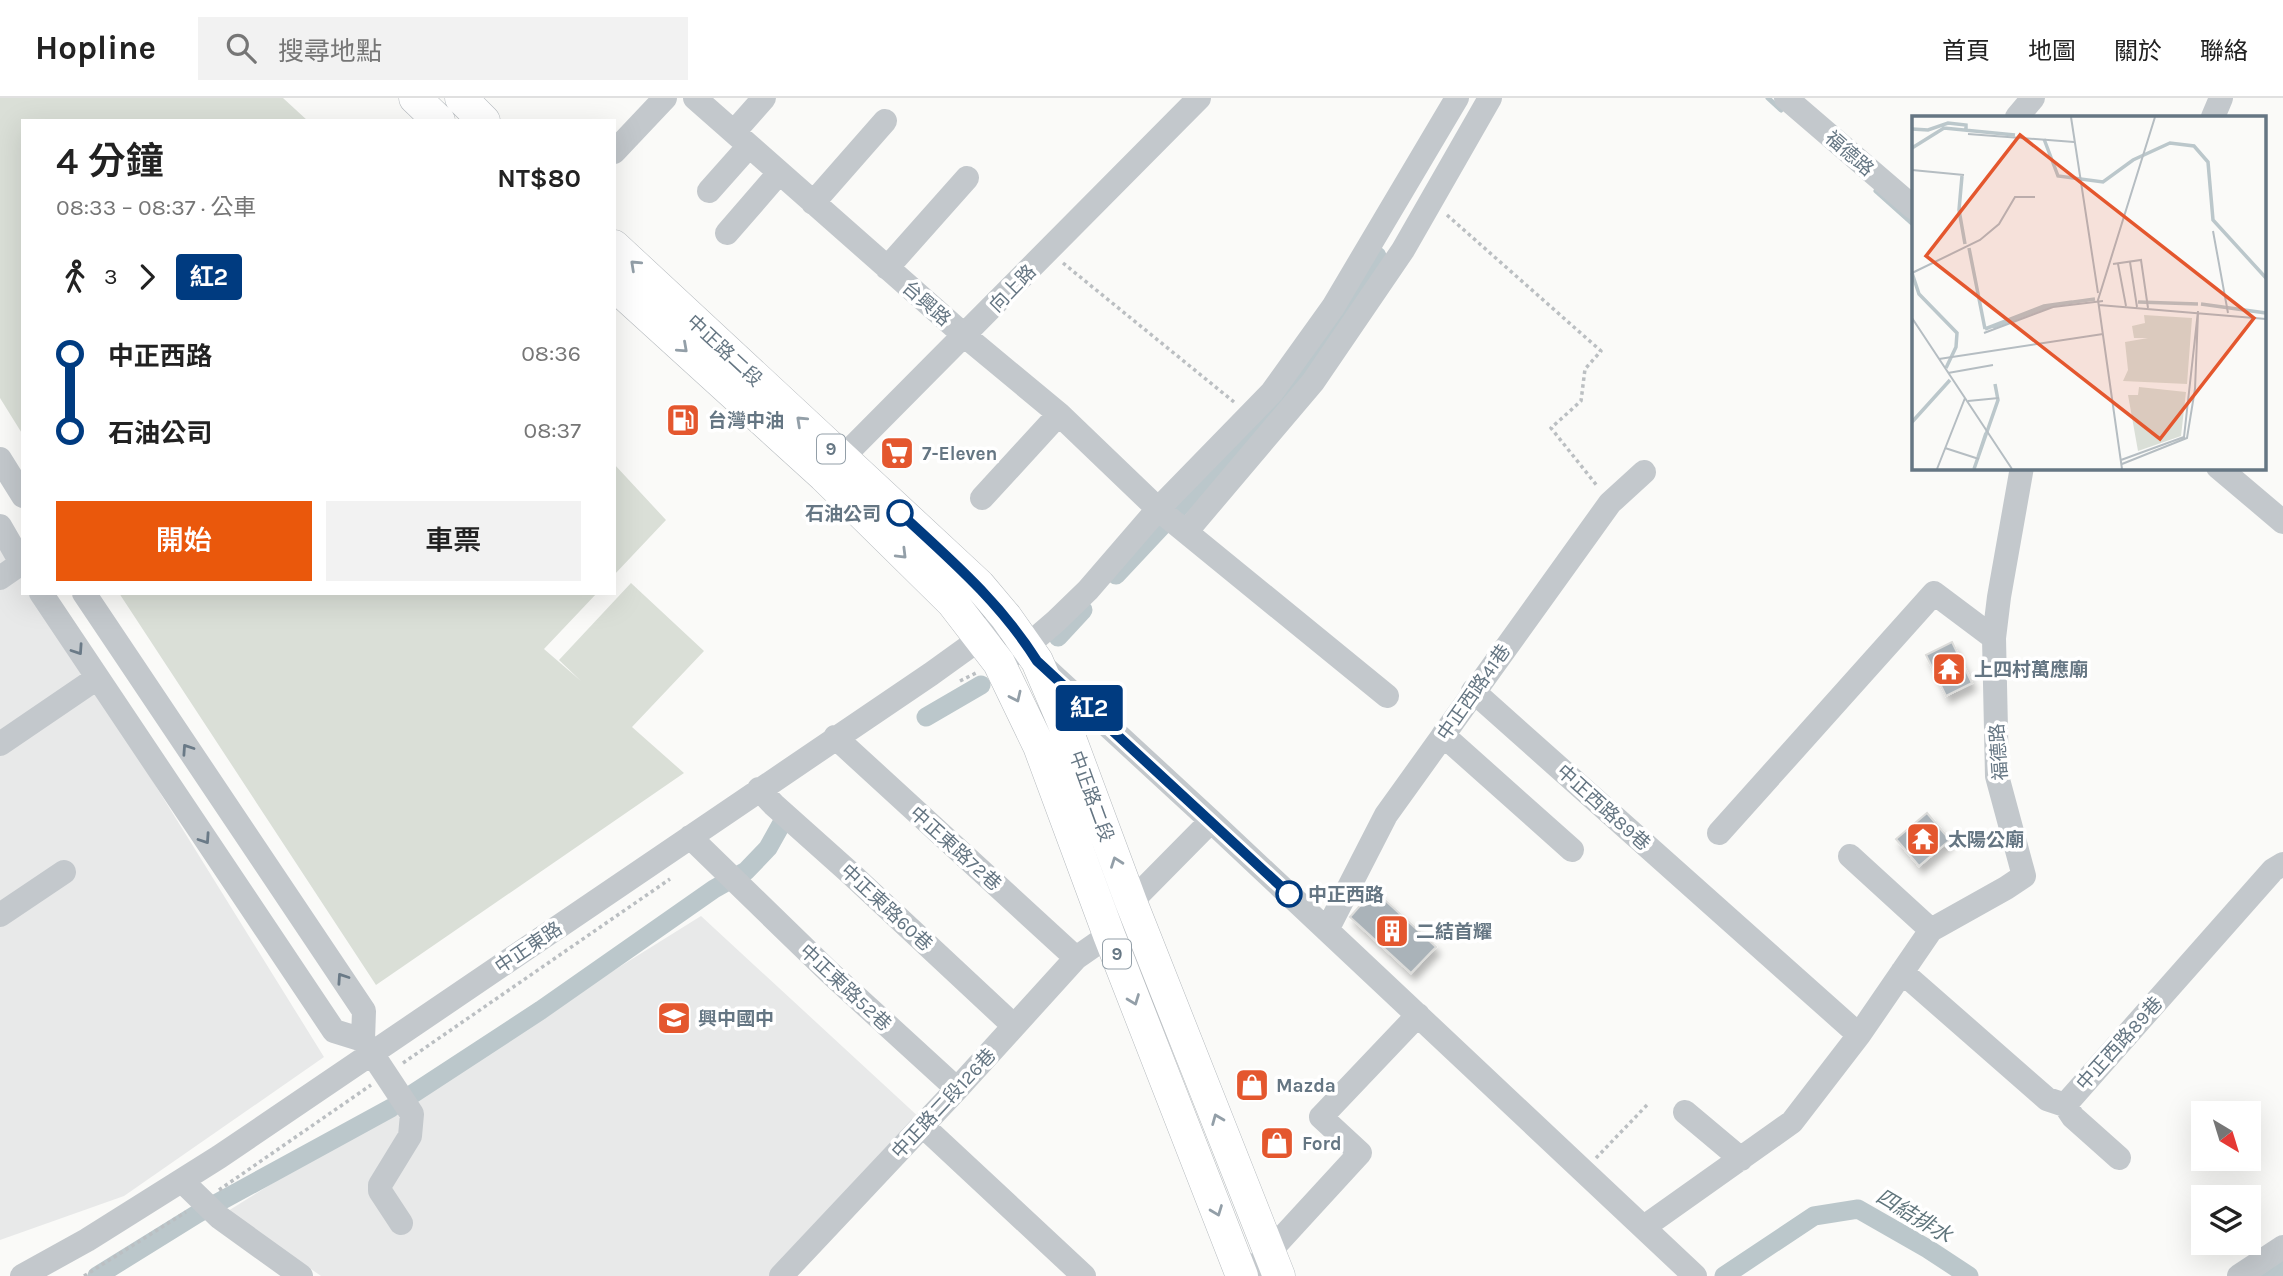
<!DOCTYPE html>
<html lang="zh-TW">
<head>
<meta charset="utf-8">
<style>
  body { margin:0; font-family:Karla,"Noto Sans TC",sans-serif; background:#f2f2f2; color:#222; height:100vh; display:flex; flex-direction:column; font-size:26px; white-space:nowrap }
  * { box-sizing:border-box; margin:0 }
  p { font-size:23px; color:#767676 }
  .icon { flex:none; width:38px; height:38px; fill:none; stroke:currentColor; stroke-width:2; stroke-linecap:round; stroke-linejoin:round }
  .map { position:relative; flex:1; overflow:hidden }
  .drawer { position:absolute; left:21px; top:21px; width:595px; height:476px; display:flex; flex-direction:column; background:#fff; border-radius:0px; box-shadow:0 7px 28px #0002 }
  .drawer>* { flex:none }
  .badge { padding:0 14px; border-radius:5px; font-size:24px; line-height:46px }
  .needle { width:46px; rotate:142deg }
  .buttons { position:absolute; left:2191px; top:1003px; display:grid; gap:14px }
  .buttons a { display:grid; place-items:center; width:70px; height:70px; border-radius:0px; background:#fff; box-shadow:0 7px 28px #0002; font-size:35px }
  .map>.badge { position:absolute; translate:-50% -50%; box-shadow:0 0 0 4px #fff }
  .legs { display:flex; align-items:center; gap:10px; height:77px; padding:0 35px; font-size:23px }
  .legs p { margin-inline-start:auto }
  .headline { display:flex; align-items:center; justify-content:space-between; height:119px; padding:0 35px }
  h1 { font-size:38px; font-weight:600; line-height:52px }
  .button { display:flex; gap:14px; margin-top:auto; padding:14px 35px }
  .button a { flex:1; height:80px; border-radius:0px; background:#ea580c; color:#fff; font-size:28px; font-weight:600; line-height:80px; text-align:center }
  .button a+a { background:#f2f2f2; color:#222 }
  ul { padding:0 35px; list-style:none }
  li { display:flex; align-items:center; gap:24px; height:77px; font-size:26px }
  li i { display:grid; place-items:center; width:10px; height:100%; margin:0 9px; background:currentColor }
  li i::after { content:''; width:18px; height:18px; margin:-9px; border:5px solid; border-radius:50%; background:#fff }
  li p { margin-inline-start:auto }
  li:first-child i { background:linear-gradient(#0000 50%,currentColor 0) }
  li:last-child i { background:linear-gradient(currentColor 50%,#0000 0) }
  header { display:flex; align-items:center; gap:42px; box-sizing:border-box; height:98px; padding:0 35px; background:#fff; border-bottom:2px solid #e0e0e0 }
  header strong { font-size:33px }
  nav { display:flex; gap:38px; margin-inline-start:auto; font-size:24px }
  .search { width:490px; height:63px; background:#f2f2f2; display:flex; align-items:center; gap:18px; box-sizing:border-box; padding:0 24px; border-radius:0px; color:#767676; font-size:26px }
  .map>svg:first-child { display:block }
  .built { fill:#e8e9e9 }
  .green { fill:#dadfd7 }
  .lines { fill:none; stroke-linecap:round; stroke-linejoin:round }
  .stream { stroke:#bbc7cb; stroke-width:5 }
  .canal { stroke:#bbc7cb; stroke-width:19 }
  .building { fill:#aab3b9; stroke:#dcdcda; stroke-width:2; filter:url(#shadow) }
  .major-casing { stroke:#b5babe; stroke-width:33 }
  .path { stroke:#bbbfc2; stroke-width:3.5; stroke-dasharray:3.5 3.5; stroke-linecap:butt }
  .minor { stroke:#c3c8cc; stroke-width:24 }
  .major { stroke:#fff; stroke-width:32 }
  .oneway { stroke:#939fa8 }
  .oneway2 { stroke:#6a7a87 }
  .line-1-casing { stroke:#fff; stroke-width:16 }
  .line-1 { stroke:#003b80; stroke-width:10 }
  .stop-1-dot { fill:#fff; stroke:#003b80; stroke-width:3.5 }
  .labels { text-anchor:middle; stroke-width:7; stroke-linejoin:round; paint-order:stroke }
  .shield { fill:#fff; stroke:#939fa8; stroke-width:2 }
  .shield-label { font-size:18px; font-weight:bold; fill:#657683 }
  .street-label { font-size:19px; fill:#657683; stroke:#fff }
  .poi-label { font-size:19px; font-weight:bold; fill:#657683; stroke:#fff; text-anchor:start }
  .stop-label { font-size:19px; font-weight:bold; fill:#657683; stroke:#fff; text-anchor:end }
  .water-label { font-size:21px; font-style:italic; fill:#60757c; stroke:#fff }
  .inset-river { fill:none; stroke:#bbc7cb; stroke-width:3.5 }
  .inset-road { fill:none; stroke:#b5bdc2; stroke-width:2 }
  .view { fill:#e4572e; fill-opacity:0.15; stroke:#e4572e; stroke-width:3.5 }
  .inset-edge { fill:none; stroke:#657683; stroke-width:3.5 }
</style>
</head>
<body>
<header>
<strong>Hopline</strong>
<div class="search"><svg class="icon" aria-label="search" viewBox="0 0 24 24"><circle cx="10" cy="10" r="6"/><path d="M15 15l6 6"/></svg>搜尋地點</div>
<nav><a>首頁</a><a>地圖</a><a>關於</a><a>聯絡</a></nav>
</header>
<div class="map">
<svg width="2283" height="1178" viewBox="0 0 2283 1178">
  <defs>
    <filter id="shadow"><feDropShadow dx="4" dy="7" stdDeviation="3.5" flood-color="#0004"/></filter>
  </defs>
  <rect width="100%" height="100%" fill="#fafaf8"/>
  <!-- built -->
  <path class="built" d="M0,437l23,36v22h13l288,464 -200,139 -124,44z
    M701,818l220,203 -146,157h-454l-93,-65z"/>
  <!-- green -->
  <path class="green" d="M0,0h283l25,23h-285v314l-23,-37z
    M614,366l52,56 -52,55z
    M631,485l73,68 -72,76 52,46 -308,212 -257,-392h478l-53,56 37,32 -22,-21z"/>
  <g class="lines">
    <!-- stream -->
    <path class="stream" d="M1768,0l13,12
      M1876,93l38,34
      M1177,413l3,3 53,-57"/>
    <!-- canal -->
    <path class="canal" d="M1116,477l164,-175 48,-60 49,-84
      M1058,539l25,-27
      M926,619l55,-32
      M408,999l133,-87 173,-121 32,-18 22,-23 14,-25
      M97,1178l100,-62 194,-106
      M1724,1178l90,-60 44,-7 70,40 41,27
      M2269,1178l14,-9"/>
  </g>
  <!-- building -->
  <path class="building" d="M1952,544l20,41 -26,13 -20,-41z
    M1927,715l23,27 -31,26 -23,-27z
    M1374,792l62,57 -25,26 -61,-56z"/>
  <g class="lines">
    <!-- major casing -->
    <g class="major-casing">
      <path id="major" d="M415,0l24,23
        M461,0l23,23
        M614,148l365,339 27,32 31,44 33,77 61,164 148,374
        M614,187l210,191 128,126 47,61 40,83 70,189 133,341"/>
    </g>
    <!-- path -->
    <path class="path" d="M1447,117l154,136 -16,18 -4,32 -30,27 47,59
      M1063,165l171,139
      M960,583l18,-9
      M403,965l267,-184
      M1596,1060l52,-54
      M219,1092l152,-105
      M84,1178l102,-64"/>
    <!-- minor -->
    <path class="minor" d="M695,0l270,238 94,78 99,95 28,23
      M1786,0l128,110
      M2017,19l16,-19
      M2213,19l8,-19
      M734,34l30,-34
      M614,54l51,-54
      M709,93l40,-45
      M813,105l72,-82
      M727,135l52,-60
      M887,170l80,-90
      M0,361l23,37
      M2218,369l65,55
      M829,373l370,-373
      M982,400l77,-84
      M0,428l23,40
      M0,480l23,-16
      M41,495l293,438 29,9
      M84,495l280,418 -1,29 49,74 -2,22 -30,49v6l21,32
      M999,565l28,-17 29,-25 32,-31 70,-81 114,-117 61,-85 124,-209
      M1043,568l168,155 484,455
      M1473,593l386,344
      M1387,598l-201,-164 127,-150 90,-132 87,-152
      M1443,637l129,115
      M835,639l241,221
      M0,646l97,-66
      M759,691l15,16 75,67 165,154
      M1719,735l215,-240 60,45
      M690,739l139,135 128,117
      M1850,758l81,74
      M1131,804l80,-81
      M0,817l64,-43
      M1327,832l59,-115 224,-312 34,-31
      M1902,874l145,127 18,6 208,-235 10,-6
      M2065,1007l8,12 46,41
      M1685,1014l56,47
      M923,1028l161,150
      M182,1083l37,36 82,59
      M1644,1129l148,-105 67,-87 72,-105 75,-42 18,-12 -27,-100 -3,-138 5,-41 23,-130
      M22,1178l65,-36 132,-83 712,-483 50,-36 25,-21
      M781,1178l176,-187 119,-131 33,-23
      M1247,1178l113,-123 -39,-36 97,-102
      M2239,1178l44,-29"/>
    <!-- major -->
    <use href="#major" class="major"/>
  </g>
  <!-- one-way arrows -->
  <defs><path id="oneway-chevron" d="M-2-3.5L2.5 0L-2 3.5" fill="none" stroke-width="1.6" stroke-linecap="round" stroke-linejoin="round" transform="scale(1.75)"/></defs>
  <g class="oneway">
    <use href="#oneway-chevron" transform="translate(635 167) rotate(-137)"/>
    <use href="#oneway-chevron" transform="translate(683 250) rotate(42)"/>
    <use href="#oneway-chevron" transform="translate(801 323) rotate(-137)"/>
    <use href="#oneway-chevron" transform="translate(902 456) rotate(45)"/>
    <use href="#oneway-chevron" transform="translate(1016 599) rotate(65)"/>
    <use href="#oneway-chevron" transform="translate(1116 764) rotate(-110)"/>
    <use href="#oneway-chevron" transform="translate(1134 902) rotate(69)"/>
    <use href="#oneway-chevron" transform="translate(1217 1021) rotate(-112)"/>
    <use href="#oneway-chevron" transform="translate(1217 1113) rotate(69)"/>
  </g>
  <g class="oneway2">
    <use href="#oneway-chevron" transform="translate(78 552) rotate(56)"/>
    <use href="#oneway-chevron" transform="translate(187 651) rotate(-124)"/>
    <use href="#oneway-chevron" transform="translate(205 741) rotate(56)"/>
    <use href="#oneway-chevron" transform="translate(342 880) rotate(-124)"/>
  </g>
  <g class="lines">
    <!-- line-1 casing -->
    <g class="line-1-casing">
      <path id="line-1" d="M900,415c51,47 100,89 137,148l252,233"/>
    </g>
    <!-- line-1 -->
    <use href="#line-1" class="line-1"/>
  </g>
  <!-- icons -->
  <defs>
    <g id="fuel-square" transform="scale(1.75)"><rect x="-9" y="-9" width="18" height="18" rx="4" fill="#e4572e" stroke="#fff"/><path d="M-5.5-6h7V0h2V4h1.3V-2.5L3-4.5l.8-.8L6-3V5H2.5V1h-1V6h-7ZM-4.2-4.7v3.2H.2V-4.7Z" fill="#fff"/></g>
    <g id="supermarket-square" transform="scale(1.75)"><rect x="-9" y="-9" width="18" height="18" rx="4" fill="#e4572e" stroke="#fff"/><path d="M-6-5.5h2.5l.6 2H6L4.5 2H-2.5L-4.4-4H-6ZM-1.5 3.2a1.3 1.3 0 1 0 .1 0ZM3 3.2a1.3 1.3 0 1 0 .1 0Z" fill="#fff"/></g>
    <g id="temple-square" transform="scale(1.75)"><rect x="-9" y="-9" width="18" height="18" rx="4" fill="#e4572e" stroke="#fff"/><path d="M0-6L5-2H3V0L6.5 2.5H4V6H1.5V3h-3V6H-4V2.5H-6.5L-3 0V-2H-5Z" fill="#fff"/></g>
    <g id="building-square" transform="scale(1.75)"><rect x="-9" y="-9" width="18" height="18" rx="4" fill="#e4572e" stroke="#fff"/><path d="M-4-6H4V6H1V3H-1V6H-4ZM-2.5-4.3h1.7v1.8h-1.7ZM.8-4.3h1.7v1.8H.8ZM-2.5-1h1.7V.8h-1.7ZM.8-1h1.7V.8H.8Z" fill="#fff"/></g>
    <g id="school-square" transform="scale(1.75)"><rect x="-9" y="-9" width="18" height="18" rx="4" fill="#e4572e" stroke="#fff"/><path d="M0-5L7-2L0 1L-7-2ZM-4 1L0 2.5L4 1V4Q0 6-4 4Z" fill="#fff"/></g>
    <g id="shop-square" transform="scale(1.75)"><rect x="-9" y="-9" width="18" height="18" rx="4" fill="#e4572e" stroke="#fff"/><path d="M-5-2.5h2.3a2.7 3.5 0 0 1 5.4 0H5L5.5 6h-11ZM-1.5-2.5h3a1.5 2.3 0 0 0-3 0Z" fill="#fff"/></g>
  </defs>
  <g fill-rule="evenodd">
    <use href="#fuel-square" x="683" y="322"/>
    <use href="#supermarket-square" x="897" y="355"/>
    <use href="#temple-square" x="1949" y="571"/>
    <use href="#temple-square" x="1923" y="741"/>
    <use href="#building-square" x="1392" y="833"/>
    <use href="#school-square" x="674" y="920"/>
    <use href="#shop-square" x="1252" y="987"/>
    <use href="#shop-square" x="1277" y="1045"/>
  </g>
  <!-- markers -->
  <g class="stop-1-dot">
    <circle cx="900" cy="415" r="12"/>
    <circle cx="1289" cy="796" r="12"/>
  </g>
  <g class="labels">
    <!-- shield labels -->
    <g class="shield">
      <rect x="817" y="336.5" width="28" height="29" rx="5"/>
      <rect x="1103" y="841.5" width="28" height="29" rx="5"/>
    </g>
    <g class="shield-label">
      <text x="831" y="357">9</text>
      <text x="1117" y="862">9</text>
    </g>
    <!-- street labels -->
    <g class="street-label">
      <text transform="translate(1850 55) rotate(41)" y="7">福德路</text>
      <text transform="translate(1012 190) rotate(-46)" y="7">向上路</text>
      <text transform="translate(927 205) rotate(41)" y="7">台興路</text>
      <text transform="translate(725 252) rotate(43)" y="7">中正路二段</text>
      <text transform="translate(1473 594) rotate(-55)" y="7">中正西路41巷</text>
      <text transform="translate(1998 654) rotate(-94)" y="7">福德路</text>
      <text transform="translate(1092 698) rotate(70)" y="7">中正路二段</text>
      <text transform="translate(1604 709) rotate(42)" y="7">中正西路89巷</text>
      <text transform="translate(956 750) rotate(42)" y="7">中正東路72巷</text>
      <text transform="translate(887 809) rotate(43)" y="7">中正東路60巷</text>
      <text transform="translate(528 849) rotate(-34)" y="7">中正東路</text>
      <text transform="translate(846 889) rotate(43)" y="7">中正東路52巷</text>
      <text transform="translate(2119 945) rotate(-48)" y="7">中正西路89巷</text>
      <text transform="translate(943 1005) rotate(-47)" y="7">中正路二段126巷</text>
    </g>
    <!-- poi labels -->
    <g class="poi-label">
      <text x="708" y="329">台灣中油</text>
      <text x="922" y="362">7-Eleven</text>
      <text x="1974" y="578">上四村萬應廟</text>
      <text x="1948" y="748">太陽公廟</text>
      <text x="1416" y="840">二結首耀</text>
      <text x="698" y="927">興中國中</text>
      <text x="1276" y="994">Mazda</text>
      <text x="1302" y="1052">Ford</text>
    </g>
    <!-- stop labels -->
    <g class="stop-label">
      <text x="881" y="422">石油公司</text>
      <text x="1308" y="803" text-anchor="start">中正西路</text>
    </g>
    <!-- water labels -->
    <g class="water-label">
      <text transform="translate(1914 1118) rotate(31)" y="7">四結排水</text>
    </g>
  </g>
  <!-- overview -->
  <g transform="translate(1912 18)">
    <rect width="354" height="354" fill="#fafaf8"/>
    <path d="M232,199l48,3 -5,66 -64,-3 5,-11 -3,-28 23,-4h-14l-2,-12 13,-3zM227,271l47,5 -5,44 -43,15 -10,-56h10z" fill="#dadfd7"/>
    <path class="inset-river" d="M0,13l16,1 20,-7 18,2v5M132,23l14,37 45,6 30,-22 37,-17 24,3 14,16 5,58 53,58M0,32l32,-20 71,7M50,60l-3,34 6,34M57,132l16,81M0,157l7,21 38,39 -1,14 -10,21M226,186l60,2M147,188l36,-5M289,188l65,9M81,211l59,-22M73,213l59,-23 28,-4M0,306l38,-42M66,341l8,-24M62,353l24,-69 -3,-16"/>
    <path class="inset-road" d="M159,1l27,176M56,18l106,8M0,54l52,5M301,115l15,82M218,146l7,45M201,148l28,-4 7,48M206,148l8,42M0,157l68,-33 19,-16 16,-27h20M187,189l167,14M0,202l100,151M72,217l69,-26 50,-6M27,243l164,-25M36,257l45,-8M56,285l31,-3M33,332l34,11M209,344l63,-23 14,-126M210,348l65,-26 8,-49 3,-76M25,353l28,-71M210,353l-24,-169 57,-183"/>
    <path class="view" d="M108,19l234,183 -94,121 -234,-183z"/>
    <rect width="354" height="354" class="inset-edge"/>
  </g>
</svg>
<div class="buttons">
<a><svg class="needle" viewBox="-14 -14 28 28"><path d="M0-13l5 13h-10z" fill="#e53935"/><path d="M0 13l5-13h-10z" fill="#767676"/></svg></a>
<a><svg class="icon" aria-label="layers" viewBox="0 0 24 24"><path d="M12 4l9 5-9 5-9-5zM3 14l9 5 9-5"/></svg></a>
</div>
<b class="badge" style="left:1089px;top:610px;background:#003b80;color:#fff">紅2</b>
<section class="drawer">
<div class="headline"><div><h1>4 分鐘</h1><p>08:33 – 08:37 · 公車</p></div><b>NT$80</b></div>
<div class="legs"><svg class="icon" aria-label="walk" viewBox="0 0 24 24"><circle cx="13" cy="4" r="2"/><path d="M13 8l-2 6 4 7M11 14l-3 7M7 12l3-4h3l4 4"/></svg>3<svg class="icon" aria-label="forward" viewBox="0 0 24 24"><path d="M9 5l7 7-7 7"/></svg><b class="badge" style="background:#003b80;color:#fff">紅2</b></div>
<ul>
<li><i style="color:#003b80"></i><b>中正西路</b><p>08:36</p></li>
<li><i style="color:#003b80"></i><b>石油公司</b><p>08:37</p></li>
</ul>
<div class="button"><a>開始</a><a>車票</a></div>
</section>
</div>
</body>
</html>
